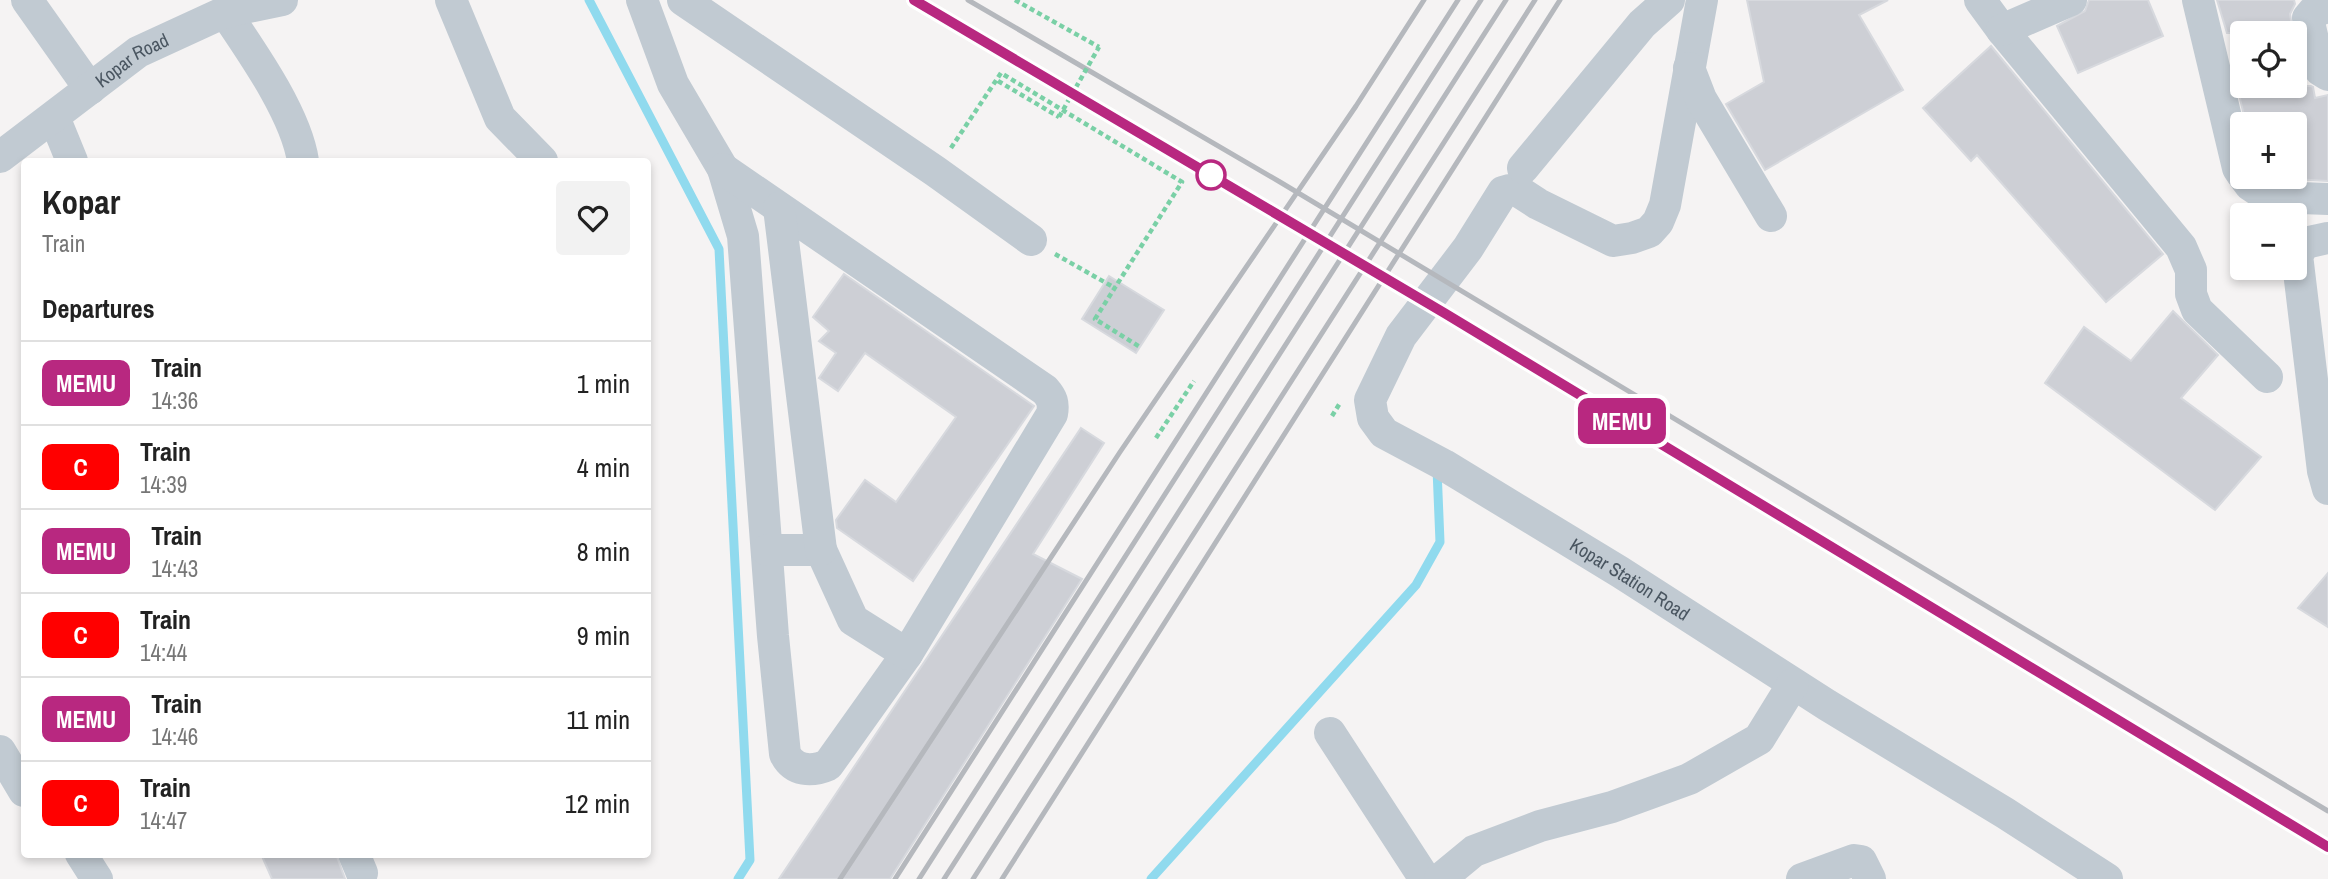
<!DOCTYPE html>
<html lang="en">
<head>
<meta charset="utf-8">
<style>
  body { margin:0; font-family:"Archivo Narrow",sans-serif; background:#f2f2f2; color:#222; height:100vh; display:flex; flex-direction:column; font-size:26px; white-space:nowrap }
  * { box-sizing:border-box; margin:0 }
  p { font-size:23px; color:#767676 }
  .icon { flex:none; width:38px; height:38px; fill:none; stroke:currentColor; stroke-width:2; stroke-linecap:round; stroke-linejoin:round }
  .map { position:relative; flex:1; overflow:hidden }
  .sheet { position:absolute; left:21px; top:158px; width:630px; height:700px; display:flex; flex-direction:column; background:#fff; border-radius:7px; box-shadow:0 4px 10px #0003 }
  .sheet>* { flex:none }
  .badge { padding:0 14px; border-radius:10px; font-size:24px; line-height:46px }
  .controls { position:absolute; left:2230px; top:21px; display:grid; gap:14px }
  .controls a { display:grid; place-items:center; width:77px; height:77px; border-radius:7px; background:#fff; box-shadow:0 4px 10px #0003; font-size:35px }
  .map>.badge { position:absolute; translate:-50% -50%; box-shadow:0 0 0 4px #fff }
  h2 { padding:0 21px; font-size:26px; line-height:63px }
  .round { display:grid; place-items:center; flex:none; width:74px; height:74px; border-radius:7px; background:#f2f2f2 }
  .headline { display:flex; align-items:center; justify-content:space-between; height:119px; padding:0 21px }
  h1 { font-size:33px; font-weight:700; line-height:52px }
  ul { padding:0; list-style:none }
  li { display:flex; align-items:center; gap:21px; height:84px; padding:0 21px; border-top:2px solid #e0e0e0 }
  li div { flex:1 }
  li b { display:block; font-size:26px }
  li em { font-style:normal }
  li .badge { min-width:77px; font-weight:700; text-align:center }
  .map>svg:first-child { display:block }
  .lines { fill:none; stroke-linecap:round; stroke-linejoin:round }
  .stream { stroke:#90daee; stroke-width:9 }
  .building { fill:#cdcfd5; stroke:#d7d9de; stroke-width:2 }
  .path { stroke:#7ad0a6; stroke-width:4.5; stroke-dasharray:5 3.5; stroke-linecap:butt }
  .minor { stroke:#c1cad2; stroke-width:32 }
  .rail { stroke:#b5b8bd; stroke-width:5 }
  .path-bridge { stroke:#7ad0a6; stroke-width:4.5; stroke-dasharray:5 3.5; stroke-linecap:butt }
  .line-casing { stroke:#fff; stroke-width:16 }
  .line { stroke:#b82880; stroke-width:10 }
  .stop-dot { fill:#fff; stroke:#b82880; stroke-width:3.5 }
  .labels { text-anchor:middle; stroke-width:6; stroke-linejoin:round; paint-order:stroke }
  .street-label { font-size:19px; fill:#4a5661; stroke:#fff }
</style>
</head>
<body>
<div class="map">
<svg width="2328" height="879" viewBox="0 0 2328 879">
  <rect width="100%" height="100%" fill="#f5f3f3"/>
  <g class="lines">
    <!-- stream -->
    <path class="stream" d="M589,0l130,249 31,611 -12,19
      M1151,879l265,-294 24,-43 -3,-73"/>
  </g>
  <!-- building -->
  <path class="building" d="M1747,0h141l-29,15 44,75 -138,80 -39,-66 38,-22z
    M2089,0h59l15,36 -85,37 -21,-47 28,-15z
    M2217,0h77l1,4 -5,10 3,19h-66z
    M1991,46l172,208 -57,48 -129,-147 -6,6 -48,-53z
    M2237,86h74l2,1 2,11 13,-3v86l-34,-2v-55h-48z
    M844,274l190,132 -121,175 -76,-53 -1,-8 29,-40 31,22 60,-85 -91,-64 -27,38 -19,-13 17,-25 -17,-12 10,-10 -16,-14z
    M1109,276l55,34 -28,43 -54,-34z
    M2173,311l45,44 -37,43 80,59 -46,53 -170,-127 39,-56 47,34z
    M1081,428l23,15 -71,111 49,25 -192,300h-111z
    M2328,573v54l-30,-19z
    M261,854h75l9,25h-73z"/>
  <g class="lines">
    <!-- path -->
    <path class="path" d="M1015,0l84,47
      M998,81l61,36
      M951,148l50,-75 181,109 -87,137 45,28
      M1055,254l60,34
      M1332,416l8,-13
      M1156,438l38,-57"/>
    <!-- minor -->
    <g class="minor">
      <path d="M27,0l63,89"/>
      <path d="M451,0l49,118 42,43"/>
      <path d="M642,0l31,84 50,85 20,67 30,400 12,118c9,18 27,18 43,11l79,-111"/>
      <path d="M683,0l252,171 96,69"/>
      <path id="s1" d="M1702,0l-37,205 -7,17 -9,10 -17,6 -19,3 -75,-37 -20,-13 -8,-1 -7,2 -35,56 -67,88 -31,64 3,18 11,15 60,32 176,107 207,133 178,108 102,66"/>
      <path d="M1980,0l22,30 179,217 10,23v24l6,16 70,67"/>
      <path d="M2198,0l40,168 4,6"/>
      <path d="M2328,7l-15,5 -5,6 12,52 8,5"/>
      <path d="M225,12c27,40 71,102 78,149"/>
      <path d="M2002,30l69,-30"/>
      <path d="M1689,68l12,31 70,117"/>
      <path d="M54,117l18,44"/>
      <path id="s2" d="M0,157l138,-105 87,-40 57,-12"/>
      <path d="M1523,168l119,-144 27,-24"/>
      <path d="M723,169l322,221c7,8 9,13 7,24l-145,240 -54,-34 -32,-70h-54"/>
      <path d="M2244,177l6,8 18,12 60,2"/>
      <path d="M779,208l42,342"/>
      <path d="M2328,238l-23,5 -8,12 26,216 5,18"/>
      <path d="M1330,733l95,146"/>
      <path d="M0,751l24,40"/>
      <path d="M81,854l16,25"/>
      <path d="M354,854l8,19"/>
      <path d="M1440,879l34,-28 66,-25 72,-19 77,-28 70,-40 34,-55"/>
      <path d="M1802,879l52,-19 7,1 9,18"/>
    </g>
    <!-- rail -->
    <path class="rail" d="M914,0l577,341 837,506
      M968,0l312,182 1048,629
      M840,879l280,-427 236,-346 68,-106
      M895,879l563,-879
      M919,879l562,-879
      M944,879l562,-879
      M973,879l562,-879
      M1002,879l558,-879"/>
    <!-- path-bridge -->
    <path class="path-bridge" d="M1059,117l40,-70"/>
  </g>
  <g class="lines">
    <!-- line casing -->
    <g class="line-casing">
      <path id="line" d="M914,0l532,314 882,533"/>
    </g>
    <!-- line -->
    <use href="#line" class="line"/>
  </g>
  <!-- markers -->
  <circle class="stop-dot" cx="1211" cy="175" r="14"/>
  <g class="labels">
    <!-- street labels -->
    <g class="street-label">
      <text dy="7" stroke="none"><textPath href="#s2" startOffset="164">Kopar Road</textPath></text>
      <text dy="7" stroke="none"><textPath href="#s1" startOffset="971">Kopar Station Road</textPath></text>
    </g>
  </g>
</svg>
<div class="controls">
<a><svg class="icon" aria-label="locate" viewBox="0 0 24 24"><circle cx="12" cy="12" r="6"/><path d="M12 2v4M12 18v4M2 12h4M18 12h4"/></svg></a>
<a>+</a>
<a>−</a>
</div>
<b class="badge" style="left:1622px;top:421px;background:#b82880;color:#fff">MEMU</b>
<section class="sheet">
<div class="headline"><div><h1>Kopar</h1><p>Train</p></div><a class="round"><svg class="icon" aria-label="heart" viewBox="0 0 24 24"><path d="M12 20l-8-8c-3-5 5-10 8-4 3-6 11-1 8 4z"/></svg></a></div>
<h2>Departures</h2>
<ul>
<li><span class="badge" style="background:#b82880;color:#fff">MEMU</span><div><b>Train</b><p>14:36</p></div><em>1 min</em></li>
<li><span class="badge" style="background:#f00;color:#fff">C</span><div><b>Train</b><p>14:39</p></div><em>4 min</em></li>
<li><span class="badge" style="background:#b82880;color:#fff">MEMU</span><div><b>Train</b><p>14:43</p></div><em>8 min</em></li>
<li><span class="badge" style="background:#f00;color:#fff">C</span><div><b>Train</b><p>14:44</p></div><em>9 min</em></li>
<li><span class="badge" style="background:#b82880;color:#fff">MEMU</span><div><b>Train</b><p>14:46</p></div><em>11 min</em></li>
<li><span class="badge" style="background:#f00;color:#fff">C</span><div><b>Train</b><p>14:47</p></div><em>12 min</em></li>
</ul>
</section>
</div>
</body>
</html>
